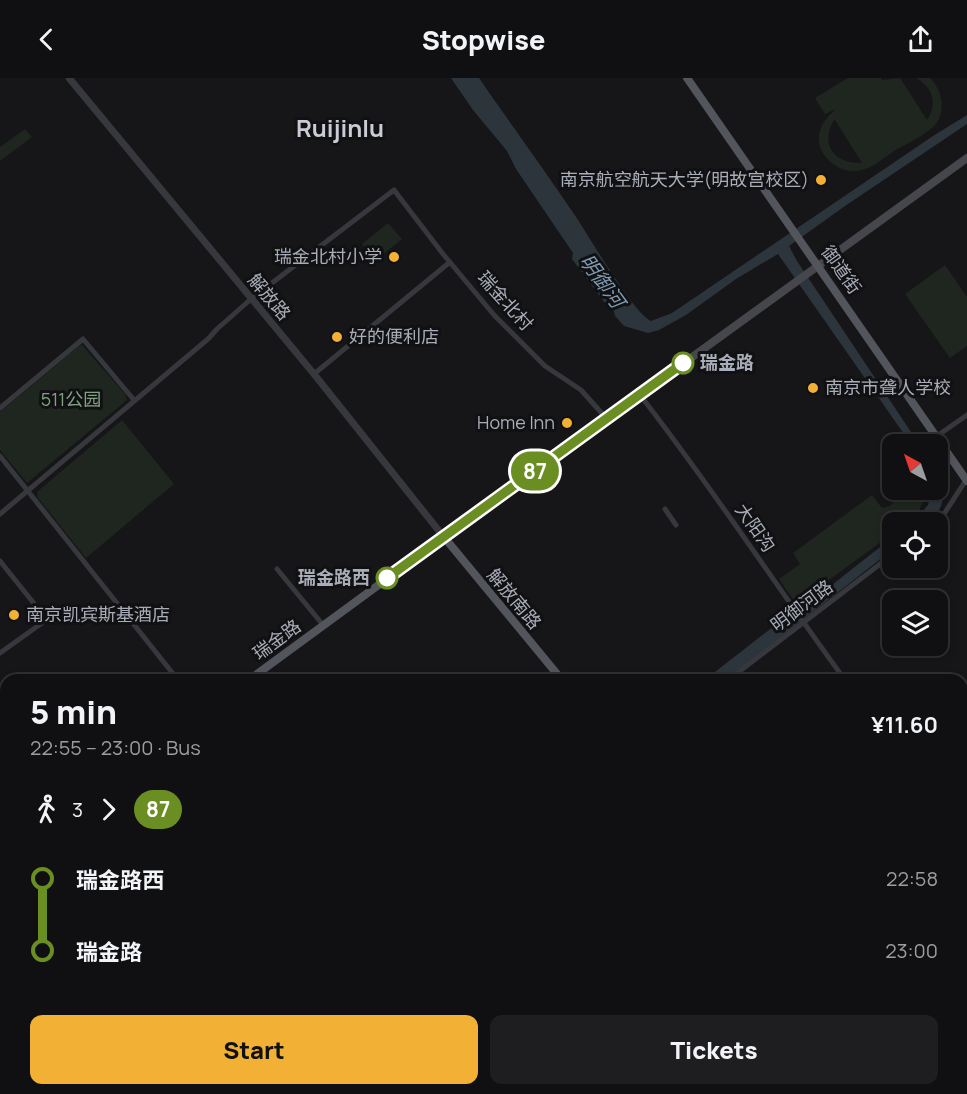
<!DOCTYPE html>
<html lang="en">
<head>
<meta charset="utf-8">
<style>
  body { margin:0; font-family:Manrope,"Noto Sans SC",sans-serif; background:#1e1e20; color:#f1f3f6; height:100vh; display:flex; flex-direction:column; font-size:22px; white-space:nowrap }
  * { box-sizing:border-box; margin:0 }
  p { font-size:20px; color:#9c9d9f }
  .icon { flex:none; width:33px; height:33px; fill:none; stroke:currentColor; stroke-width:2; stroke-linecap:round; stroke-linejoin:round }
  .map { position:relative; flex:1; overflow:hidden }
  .panel { position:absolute; left:0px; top:596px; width:968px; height:422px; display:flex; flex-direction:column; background:#101012; border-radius:18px 18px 0 0; box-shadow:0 3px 9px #0003,0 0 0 2px #303032 }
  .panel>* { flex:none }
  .badge { padding:0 12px; border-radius:20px; font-size:21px; line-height:39px }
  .needle { width:39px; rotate:320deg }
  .tools { position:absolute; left:882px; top:356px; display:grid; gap:12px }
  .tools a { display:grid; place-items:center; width:66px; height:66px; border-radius:12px; background:#101012; box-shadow:0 3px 9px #0003,0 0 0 2px #303032; font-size:30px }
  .map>.badge { position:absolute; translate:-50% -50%; box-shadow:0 0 0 3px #fff }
  .legs { display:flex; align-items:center; gap:9px; height:66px; padding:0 30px; font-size:20px }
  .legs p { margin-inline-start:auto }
  .headline { display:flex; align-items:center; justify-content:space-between; height:102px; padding:0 30px }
  h1 { font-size:33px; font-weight:800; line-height:45px }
  .cta { display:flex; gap:12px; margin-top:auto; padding:12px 30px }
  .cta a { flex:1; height:69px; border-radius:12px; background:#f2b134; color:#111; font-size:24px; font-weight:800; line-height:69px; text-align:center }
  .cta a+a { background:#1e1e20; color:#f1f3f6 }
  ul { padding:0 30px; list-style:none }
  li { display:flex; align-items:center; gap:21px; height:72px; font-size:22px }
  li i { display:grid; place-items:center; width:9px; height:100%; margin:0 8px; background:currentColor }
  li i::after { content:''; width:15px; height:15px; margin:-8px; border:4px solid; border-radius:50%; background:#101012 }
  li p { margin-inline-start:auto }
  li:first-child i { background:linear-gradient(#0000 50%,currentColor 0) }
  li:last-child i { background:linear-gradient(currentColor 50%,#0000 0) }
  header { display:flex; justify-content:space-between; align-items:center; height:78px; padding:0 30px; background:#101012; font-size:27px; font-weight:800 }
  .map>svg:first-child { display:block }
  .green { fill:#1e261f; fill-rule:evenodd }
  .water { fill:#2c353c }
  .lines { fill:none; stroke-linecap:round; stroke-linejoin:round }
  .river { stroke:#2c353c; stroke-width:9 }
  .trunk-tunnel { stroke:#333438; stroke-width:9; stroke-dasharray:9 4.5; stroke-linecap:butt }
  .minor { stroke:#37383d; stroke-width:5 }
  .tertiary { stroke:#37383d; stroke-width:7 }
  .secondary { stroke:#45474d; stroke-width:8 }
  .primary { stroke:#53555c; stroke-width:8 }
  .line-1-casing { stroke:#fff; stroke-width:14 }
  .line-1 { stroke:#6b8e23; stroke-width:9 }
  .poi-dot { fill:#f2b134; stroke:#111113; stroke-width:2 }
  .stop-1-dot { fill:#fff; stroke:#6b8e23; stroke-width:3 }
  .labels { text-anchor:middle; stroke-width:6; stroke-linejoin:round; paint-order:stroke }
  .poi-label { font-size:18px; fill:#a8adb8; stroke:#111113; text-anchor:end }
  .street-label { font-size:18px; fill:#a8adb8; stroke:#111113 }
  .stop-label { font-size:18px; font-weight:bold; fill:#a8adb8; stroke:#111113; text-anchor:start }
  .park-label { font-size:18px; fill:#7fa381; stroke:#111113 }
  .water-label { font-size:20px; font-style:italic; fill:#7f9bb3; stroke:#111113 }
  .district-label { font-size:24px; font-weight:bold; fill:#c9ccd4; stroke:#111113 }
</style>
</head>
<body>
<header><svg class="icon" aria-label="back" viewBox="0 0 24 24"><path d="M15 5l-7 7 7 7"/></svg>Stopwise<svg class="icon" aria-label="share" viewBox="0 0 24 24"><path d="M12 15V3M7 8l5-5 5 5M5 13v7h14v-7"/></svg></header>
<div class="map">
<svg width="967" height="1016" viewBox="0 0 967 1016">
  <rect width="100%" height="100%" fill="#161618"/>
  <!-- green -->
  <path class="green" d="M848,0h33l1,2 18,-2 27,42c11,-16 6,-33 -11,-42h14c13,12 17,36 3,49 -11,10 -27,17 -39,24 -9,6 -21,17 -32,19 -20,6 -46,-13 -43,-35 2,-11 9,-19 17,-26l-11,5 -10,-16zM834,42h1l27,43c-27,1 -43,-18 -28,-43z
    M25,51l7,8 -32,24v-14z
    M388,145l14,16 -26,21 -14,-16z
    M945,187l22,32v49l-17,12 -45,-64z
    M82,267l43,49 2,6 -100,83 -27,-33v-38l79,-66z
    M122,342l52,64 -88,74 -48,-60 -1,-6z
    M903,411h23c-2,11 -7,29 -19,33 -4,1 -10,0 -15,0v12l-96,70 -17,-25 21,-15 -7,-11 79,-58 10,13 8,-2z"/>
  <!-- water -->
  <path class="water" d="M451,0h28c31,45 64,90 95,136 14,20 59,99 77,107l21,-8 261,-177 34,-21v9l-122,82 -56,40 8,15 122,183h-8l-133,-190 -42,25 -50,36 -27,15 -11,3 -24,-7 -9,-10 -2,-8 -8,-5 -33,-44 1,-6 -57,-84 -9,-18 -34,-41z
    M938,395c5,22 10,33 -10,49h-15l15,-17 4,-16h6z
    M892,460v12l-165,129 -14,1c60,-47 119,-96 179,-142z"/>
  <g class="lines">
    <!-- river -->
    <path class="river" d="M712,602l81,-63"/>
    <!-- trunk-tunnel -->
    <path class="trunk-tunnel" d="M0,780l6,10
      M0,796l6,10
      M133,1011l3,5
      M142,1011l3,5"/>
    <!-- minor -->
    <path class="minor" d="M314,296l136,-112
      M640,317c72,92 136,191 205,285
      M0,330l83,-69 51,61
      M937,358l30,-21
      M0,378l178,224
      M665,431l11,16
      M0,436l208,-175 9,-10 34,-30 143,-109 49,64 51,61 51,51 36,24 26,29
      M936,444l6,-5 24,-37
      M0,483l44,55 -2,7 -42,30
      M277,491l46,56
      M728,602l164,-125
      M962,609l5,-3
      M962,761l5,8
      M581,1011l4,5
      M649,1011l3,5
      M359,1016l2,-5"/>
    <!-- tertiary -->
    <path class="tertiary" d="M69,0l245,296 133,167
      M853,1011l2,5
      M742,1016l13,-5"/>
    <!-- secondary -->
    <path class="secondary" d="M441,461l526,-381
      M0,794l6,-3"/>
    <!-- primary -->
    <path class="primary" d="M687,0l280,403
      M249,602l195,-143 118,143
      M0,766l6,10
      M0,810l6,9
      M962,925l5,-4
      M125,1011l3,5
      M150,1011l3,5"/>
  </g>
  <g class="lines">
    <!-- line-1 casing -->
    <g class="line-1-casing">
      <path id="line-1" d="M387,500l296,-215"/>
    </g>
    <!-- line-1 -->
    <use href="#line-1" class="line-1"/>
  </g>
  <!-- markers -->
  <g class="poi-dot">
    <circle cx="821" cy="102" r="6"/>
    <circle cx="394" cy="179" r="6"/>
    <circle cx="337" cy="259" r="6"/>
    <circle cx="813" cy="310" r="6"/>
    <circle cx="567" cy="345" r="6"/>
    <circle cx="14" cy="537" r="6"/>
  </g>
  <g class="stop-1-dot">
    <circle cx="683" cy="285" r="10"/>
    <circle cx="387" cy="500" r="10"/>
  </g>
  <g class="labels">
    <!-- poi labels -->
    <g class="poi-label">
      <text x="809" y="108">南京航空航天大学(明故宫校区)</text>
      <text x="382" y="185">瑞金北村小学</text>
      <text x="349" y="265" text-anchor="start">好的便利店</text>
      <text x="825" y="316" text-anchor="start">南京市聋人学校</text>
      <text x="555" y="351">Home Inn</text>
      <text x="26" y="543" text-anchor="start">南京凯宾斯基酒店</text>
    </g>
    <!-- street labels -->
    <g class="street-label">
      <text transform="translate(841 192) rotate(55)" y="6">御道街</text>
      <text transform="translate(269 219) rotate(50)" y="6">解放路</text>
      <text transform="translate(505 223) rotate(48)" y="6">瑞金北村</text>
      <text transform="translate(755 450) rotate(55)" y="6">大阳沟</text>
      <text transform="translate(514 521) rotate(50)" y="6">解放南路</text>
      <text transform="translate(802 528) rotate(-37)" y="6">明御河路</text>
      <text transform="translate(277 562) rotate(-36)" y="6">瑞金路</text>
    </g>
    <!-- stop labels -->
    <g class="stop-label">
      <text x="700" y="291">瑞金路</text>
      <text x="370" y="506" text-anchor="end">瑞金路西</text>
    </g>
    <!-- park labels -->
    <g class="park-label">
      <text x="71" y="328">511公园</text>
    </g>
    <!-- water labels -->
    <g class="water-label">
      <text transform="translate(602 203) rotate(54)" y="7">明御河</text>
    </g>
    <!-- district labels -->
    <g class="district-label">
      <text x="340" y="59">Ruijinlu</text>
    </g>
  </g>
</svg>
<div class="tools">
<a><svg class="needle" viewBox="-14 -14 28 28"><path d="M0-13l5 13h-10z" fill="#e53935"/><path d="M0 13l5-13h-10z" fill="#9c9d9f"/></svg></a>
<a><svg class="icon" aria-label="locate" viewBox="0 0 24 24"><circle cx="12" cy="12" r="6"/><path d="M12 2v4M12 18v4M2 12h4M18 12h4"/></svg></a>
<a><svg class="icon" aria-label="layers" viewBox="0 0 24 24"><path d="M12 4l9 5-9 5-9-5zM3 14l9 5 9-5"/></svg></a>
</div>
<b class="badge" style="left:535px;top:393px;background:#6b8e23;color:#fff">87</b>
<section class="panel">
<div class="headline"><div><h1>5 min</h1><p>22:55 – 23:00 · Bus</p></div><b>¥11.60</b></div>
<div class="legs"><svg class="icon" aria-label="walk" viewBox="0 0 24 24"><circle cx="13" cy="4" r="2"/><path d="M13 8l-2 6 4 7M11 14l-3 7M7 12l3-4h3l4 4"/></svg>3<svg class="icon" aria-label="forward" viewBox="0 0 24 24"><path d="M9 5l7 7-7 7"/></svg><b class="badge" style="background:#6b8e23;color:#fff">87</b></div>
<ul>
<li><i style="color:#6b8e23"></i><b>瑞金路西</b><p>22:58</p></li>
<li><i style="color:#6b8e23"></i><b>瑞金路</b><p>23:00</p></li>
</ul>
<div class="cta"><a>Start</a><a>Tickets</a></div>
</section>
</div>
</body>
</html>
